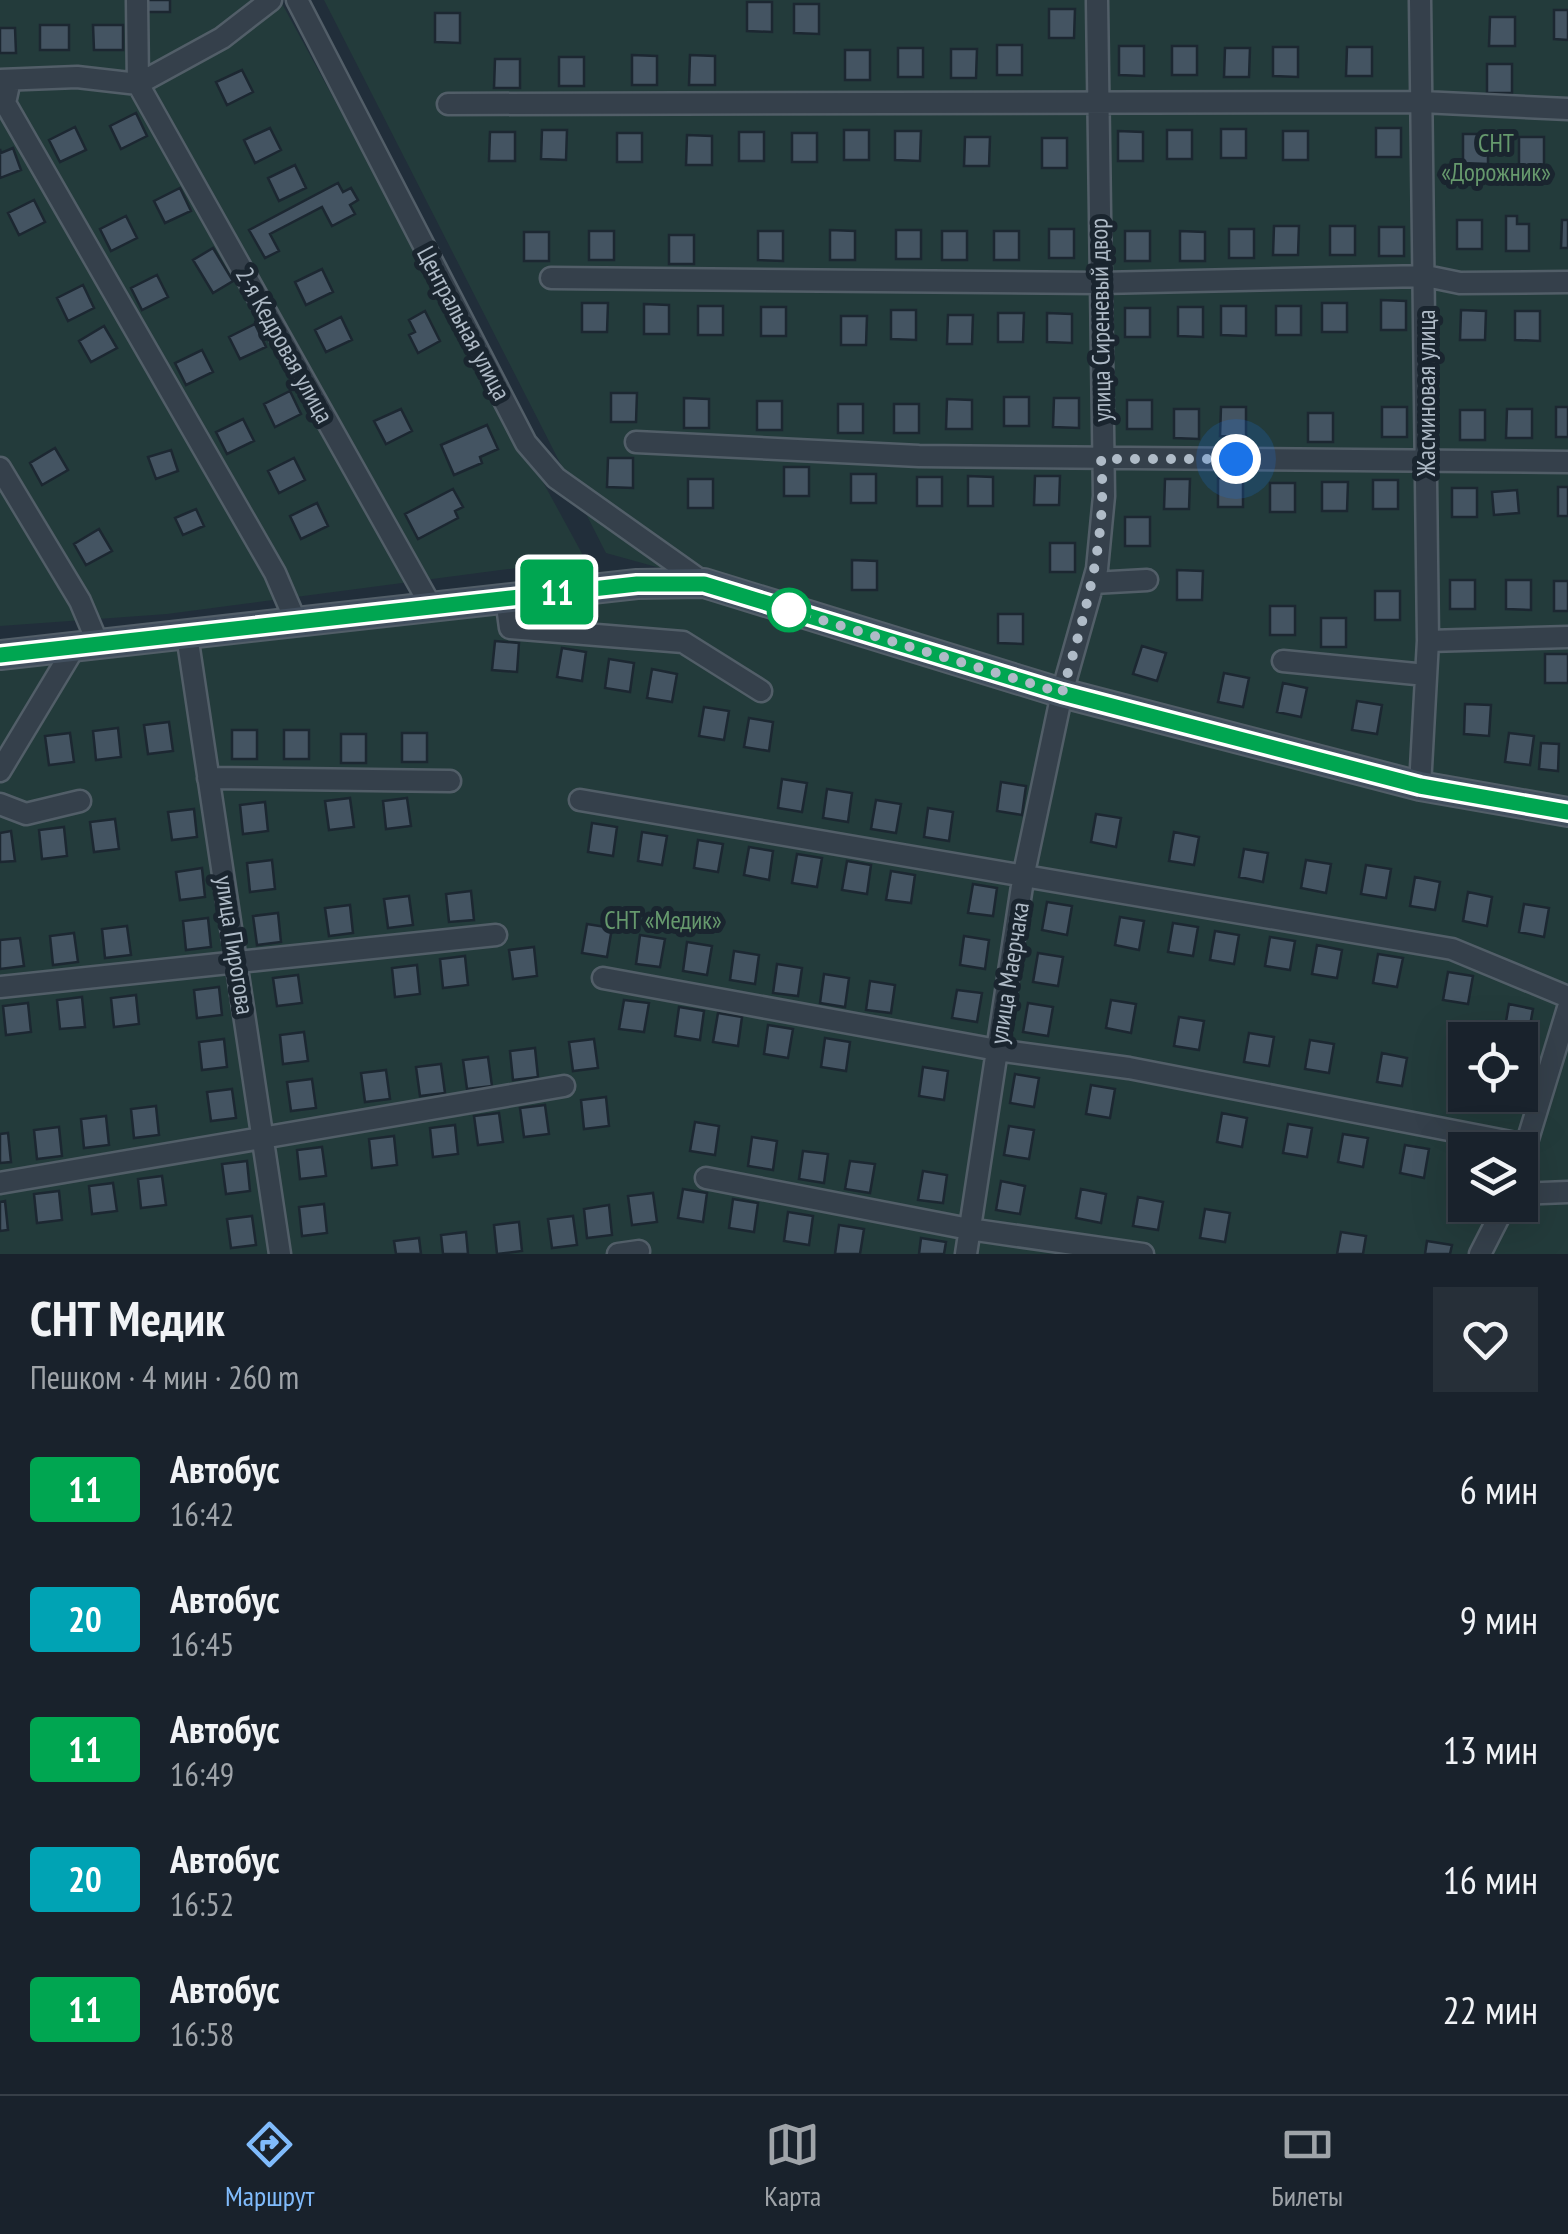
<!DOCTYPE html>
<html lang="ru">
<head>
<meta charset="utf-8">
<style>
  body { margin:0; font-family:"PT Sans Narrow",sans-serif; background:#262f38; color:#f1f3f6; height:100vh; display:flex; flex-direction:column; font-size:38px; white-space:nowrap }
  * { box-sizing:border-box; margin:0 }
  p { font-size:32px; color:#9fa4a9 }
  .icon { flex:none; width:55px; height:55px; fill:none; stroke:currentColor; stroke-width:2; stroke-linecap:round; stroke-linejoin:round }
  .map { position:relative; height:1254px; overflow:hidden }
  .details { display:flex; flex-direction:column; background:#19222c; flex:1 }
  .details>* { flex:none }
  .badge { padding:0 20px; border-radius:8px; font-size:35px; line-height:65px }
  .controls { position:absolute; left:1448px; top:1022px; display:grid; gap:20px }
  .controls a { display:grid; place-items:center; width:90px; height:90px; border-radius:0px; background:#19222c; box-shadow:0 10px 40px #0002,0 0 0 2px #373f48; font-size:50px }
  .you { position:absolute; width:50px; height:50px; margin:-25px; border:8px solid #fff; border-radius:50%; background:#1a73e8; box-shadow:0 0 0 15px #1a73e833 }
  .map>.badge { position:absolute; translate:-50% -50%; box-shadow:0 0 0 5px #fff }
  .round { display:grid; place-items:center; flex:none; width:105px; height:105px; border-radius:0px; background:#262f38 }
  .overview { display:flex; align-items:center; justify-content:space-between; height:170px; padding:0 30px }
  h1 { font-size:48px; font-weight:700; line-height:75px }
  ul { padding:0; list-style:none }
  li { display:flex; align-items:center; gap:30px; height:130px; padding:0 30px }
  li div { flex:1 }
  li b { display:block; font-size:38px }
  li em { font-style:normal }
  li .badge { min-width:110px; font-weight:700; text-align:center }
  .tabs { display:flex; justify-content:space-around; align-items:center; height:140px; border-top:2px solid #373f48; background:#19222c; font-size:28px; color:#9fa4a9 }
  .tabs a { display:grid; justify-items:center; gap:5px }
  .tabs .current { color:#80bbfb }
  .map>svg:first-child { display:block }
  .green { fill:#233b3b; fill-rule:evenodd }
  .building { fill:#445462; stroke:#1c2731; stroke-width:2.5 }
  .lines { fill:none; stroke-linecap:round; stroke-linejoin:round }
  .street-casing { stroke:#525e68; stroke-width:25 }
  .secondary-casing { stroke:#525e68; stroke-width:32 }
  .street { stroke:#35404b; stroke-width:20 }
  .secondary { stroke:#424f5e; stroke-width:28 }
  .line-casing { stroke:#fff; stroke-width:22 }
  .line { stroke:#00a651; stroke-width:15 }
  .walk { stroke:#afbbc7; stroke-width:10; stroke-dasharray:0 18 }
  .stop-dot { fill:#fff; stroke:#00a651; stroke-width:5 }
  .labels { text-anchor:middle; stroke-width:10; stroke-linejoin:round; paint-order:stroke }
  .park-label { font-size:25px; fill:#66996d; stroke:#1a252f }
  .street-label { font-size:25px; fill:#afbbc7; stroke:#1a252f }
</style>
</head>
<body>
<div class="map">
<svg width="1568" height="1254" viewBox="0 0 1568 1254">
  <rect width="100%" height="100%" fill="#212e3a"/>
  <!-- green -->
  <path class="green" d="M0,0h280l305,559 -418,55 -167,12z
    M324,0h1244v1254h-1568v-599l704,-72 684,187 -782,-217zM1465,1040h55v55h-55zM1465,1150h55v55h-55z"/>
  <!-- building -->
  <path class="building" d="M144,0h26v12h-26z
    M747,2h25v30l-25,-1z
    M794,4h25v30l-25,-1z
    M1049,9h26l-1,29h-25z
    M1554,10h14v30l-14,-1z
    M435,13h25v30l-25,-1z
    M1490,17h25v29h-26z
    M40,25h29v25h-29z
    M93,25h30v25h-29z
    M0,28h15l1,25h-16z
    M997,45h25v30h-25z
    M1119,46h25v30l-25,-1z
    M1172,46h25v29h-25z
    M1273,47h25v30l-25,-1z
    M1347,47h25v29h-26z
    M898,48h25v29h-25z
    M1225,48h25l-1,29h-25z
    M951,49h26l-1,29h-25z
    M845,50h25v30h-25z
    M632,55l25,1v29h-25z
    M690,55l25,1v29h-26z
    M559,57h25v29h-25z
    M495,59h25v29h-26z
    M1487,64h25v29h-25z
    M242,70l11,22 -26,13 -11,-23z
    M136,113l11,23 -26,13 -11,-23z
    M75,127l11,23 -26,12 -11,-22z
    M270,128l11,22 -26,13 -11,-23z
    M1376,128h25v29h-25z
    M1221,129h25v29h-25z
    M542,130h25l-1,30 -25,-1z
    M844,130h25v30h-25z
    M1167,130h25v29h-25z
    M895,131h26l-1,30 -25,-1z
    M1118,131l25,1v29h-25z
    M1283,131h25v29h-25z
    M490,132h25v29h-26z
    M739,132h25v29h-25z
    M617,133h25v29h-25z
    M792,133h25v29h-25z
    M1463,134h25v30l-25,-1z
    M687,135l25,1v29h-26z
    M965,137h25l-1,29h-25z
    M1519,137h25v29h-25z
    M1042,138h25v30h-25z
    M13,148l8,22 -21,8v-29l1,4z
    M295,165l11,23 -27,13 -11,-23z
    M338,183l5,9 8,-4 7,12 -8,5 5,9 -23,12 -10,-19 -52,27 9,17 -14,7 -16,-28z
    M180,188l11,23 -26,12 -11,-22z
    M34,200l11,22 -26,13 -11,-22z
    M126,216l11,22 -26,13 -11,-22z
    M1506,216h11v8h12v27h-23z
    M1457,220h25v29h-25z
    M1562,220h6v28h-7z
    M1274,226h25l-1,29h-25z
    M1330,226h25v29h-25z
    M1379,227h25v29h-25z
    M1049,229h25v29h-25z
    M1229,229h25v29h-25z
    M830,230l25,1v29h-25z
    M896,230h25v29h-25z
    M589,231h25v29h-25z
    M758,231h25v30l-25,-1z
    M942,231h25v29h-25z
    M994,231h25v29h-25z
    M1125,231h25v30h-25z
    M1180,231l25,1v29h-25z
    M524,232h25v29h-25z
    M669,235h25v29h-25z
    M213,248l20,33 -20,12 -20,-33z
    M322,269l11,23 -27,13 -11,-23z
    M157,275l11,22 -26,13 -11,-22z
    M83,285l11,23 -26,13 -11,-23z
    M1381,300l25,1v29h-25z
    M582,303h26l-1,29h-25z
    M1322,303h25v29h-25z
    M644,304l25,1v29h-25z
    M698,306h25v29h-25z
    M1221,306h25v30l-25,-1z
    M1276,306h25v29h-25z
    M761,307h25v29h-25z
    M1178,307h25v30l-25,-1z
    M1125,308h25v29h-25z
    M891,310h25v30l-25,-1z
    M1461,310l25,1 -1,29h-25z
    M425,311l15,30 -22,12 -9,-18 6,-3 -6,-12z
    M1515,311h25v30l-25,-1z
    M998,313h26l-1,29h-25z
    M1047,313l25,1v29l-25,-1z
    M948,315h25l-1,29h-25z
    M841,316h26l-1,29h-25z
    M341,317l11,23 -26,12 -11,-22z
    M255,324l11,23 -26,12 -11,-22z
    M104,326l13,22 -26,14 -12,-21z
    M202,350l11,22 -27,13 -11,-22z
    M290,391l11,23 -26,13 -11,-23z
    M611,393h26l-1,29h-25z
    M1004,397h25v29h-25z
    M684,398l25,1v29h-25z
    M1054,398h25v30l-26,-1z
    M947,399l25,1v29h-26z
    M1127,400h25v29h-25z
    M757,401h25v29h-25z
    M838,404h25v29h-25z
    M894,404h25v29h-25z
    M1221,407h25v30l-26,-1z
    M1382,407h25v30h-25z
    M1556,407h12v30h-12z
    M401,409l11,22 -26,13 -12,-23z
    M1174,409h25v30l-25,-1z
    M1507,409h25v29h-26z
    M1460,410h25v30h-25z
    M1308,413h25v29h-25z
    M243,419l11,22 -27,13 -11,-22z
    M487,425l11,24 -18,8 2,6 -28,12 -13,-30z
    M55,448l13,22 -26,15 -12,-22z
    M171,450l7,21 -22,8 -8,-22z
    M294,458l11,22 -26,13 -11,-22z
    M608,458h25v30l-26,-1z
    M784,467h25v29h-25z
    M851,474h25v29h-25z
    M968,476l25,1v29h-25z
    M1035,476h25l-1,29h-25z
    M917,477h25v29h-25z
    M1218,478h25v29h-25z
    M688,479h25v29h-25z
    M1165,479h25l-1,30h-25z
    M1373,480h25v29h-25z
    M1322,482h26l-1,29h-25z
    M1270,483h25v29h-25z
    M1558,487h10v29h-10z
    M1452,488h25v29h-25z
    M453,489l10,18 -8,4 3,7 -40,21 -13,-25z
    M1517,490l2,23 -25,2 -2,-23z
    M317,503l11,23 -27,13 -11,-23z
    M196,509l8,17 -21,9 -8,-17z
    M1125,517h25v29h-25z
    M99,529l13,22 -26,14 -12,-21z
    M1050,543h25v29h-25z
    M852,560l25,1v29h-25z
    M1177,570l26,1 -1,29h-25z
    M1450,580h25v29h-25z
    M1506,580h25v30l-25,-1z
    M1554,581h14v30h-14z
    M1375,591h25v29h-25z
    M1270,606h25v29h-25z
    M998,614h25v30l-25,-1z
    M1321,618h25v29h-25z
    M495,641l24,2 -2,29 -25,-2z
    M1142,646l24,7 -9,28 -24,-7z
    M562,648l24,4 -4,29 -25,-4z
    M1545,654h23v29h-23z
    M609,659l25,4 -4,29 -25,-4z
    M652,669l25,5 -5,28 -25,-4z
    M1224,673l25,5 -6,29 -25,-5z
    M1283,683l24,5 -6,29 -24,-5z
    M1357,701l25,4 -5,29 -25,-4z
    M1465,704l26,1 -2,31 -25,-2z
    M704,707l25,4 -5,29 -25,-4z
    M749,718l24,4 -4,29 -25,-4z
    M169,722l4,29 -25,3 -4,-29z
    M118,728l3,29 -25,3 -3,-29z
    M232,730h25v29h-25z
    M284,730h25v29h-25z
    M70,733l4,29 -25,3 -4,-29z
    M402,733h25v29h-25z
    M1509,733l25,3 -4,29 -25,-3z
    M341,734h25v29h-25z
    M1541,743l18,1 -1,27 -19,-2z
    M782,779l25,4 -5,29 -24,-4z
    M1001,782l25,4 -4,29 -25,-4z
    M827,789l25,4 -4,29 -25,-4z
    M350,798l4,29 -25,3 -4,-29z
    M407,798l4,28 -25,3 -3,-28z
    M876,800l25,4 -5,29 -25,-4z
    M265,802l3,29 -25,3 -3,-29z
    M928,808l25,4 -4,29 -25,-4z
    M194,809l3,28 -25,3 -4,-28z
    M1096,814l25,4 -5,29 -25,-5z
    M115,819l4,30 -25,3 -4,-30z
    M592,823l25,4 -4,29 -25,-4z
    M64,827l3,29 -25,3 -3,-29z
    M11,831l4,30 -15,1v-29z
    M642,832l25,4 -5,29 -24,-4z
    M1174,832l25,5 -5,28 -25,-4z
    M698,840l25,4 -5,28 -24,-4z
    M749,847l24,4 -4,29 -25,-5z
    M1244,849l24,4 -5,29 -24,-5z
    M797,854l25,4 -5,29 -25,-4z
    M272,860l3,29 -25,3 -3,-29z
    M1306,860l25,4 -5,29 -25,-5z
    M847,861l24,4 -4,29 -25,-4z
    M1366,865l25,4 -5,29 -25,-4z
    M202,868l3,29 -25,3 -4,-28z
    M891,871l24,4 -4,28 -25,-3z
    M1415,877l25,5 -5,28 -25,-4z
    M973,884l24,4 -4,28 -25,-3z
    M471,891l3,29 -25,2 -3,-28z
    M1468,892l24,5 -5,29 -24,-5z
    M409,896l4,29 -25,3 -4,-29z
    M1047,902l25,4 -5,29 -25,-5z
    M1524,904l25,4 -5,29 -25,-5z
    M350,905l3,28 -24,3 -4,-28z
    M278,913l3,29 -24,3 -4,-29z
    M1120,917l24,4 -5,29 -24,-5z
    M208,918l3,29 -25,3 -3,-29z
    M1173,923l25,4 -5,29 -25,-4z
    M587,924l25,4 -5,29 -25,-4z
    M127,926l4,29 -26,3 -3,-29z
    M1215,931l24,4 -5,29 -24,-4z
    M74,933l4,29 -25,3 -3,-29z
    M640,935l25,4 -5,28 -24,-3z
    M964,936l25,4 -4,29 -25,-4z
    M1270,937l25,4 -5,29 -25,-4z
    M20,938l4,28 -24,3v-29z
    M687,942l25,4 -5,29 -24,-4z
    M1317,945l25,5 -5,28 -25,-4z
    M534,947l3,29 -24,3 -4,-29z
    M734,951l25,4 -4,29 -25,-4z
    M1038,953l25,4 -5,29 -25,-4z
    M1378,954l25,4 -6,29 -24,-4z
    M465,956l3,29 -25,3 -3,-29z
    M777,964l25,4 -4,28 -25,-3z
    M417,965l3,29 -25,3 -3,-29z
    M1448,972l25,4 -5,28 -25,-4z
    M824,974l25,4 -4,29 -25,-4z
    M298,975l4,28 -25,3 -4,-28z
    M870,981l25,4 -4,28 -25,-3z
    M219,987l3,28 -25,3 -3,-28z
    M957,990l25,3 -5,29 -25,-4z
    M136,995l3,29 -25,3 -3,-29z
    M82,997l3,30 -25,2 -3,-29z
    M624,1000l25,3 -5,29 -25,-3z
    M1111,1000l25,4 -5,29 -25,-5z
    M28,1003l3,29 -25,3 -3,-29z
    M1028,1003l25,4 -5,29 -25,-4z
    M1509,1004l24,5 -5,28 -24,-4z
    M679,1007l25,4 -4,29 -25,-4z
    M718,1013l24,4 -4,29 -25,-4z
    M1179,1017l25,4 -5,29 -25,-4z
    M768,1025l25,4 -5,29 -24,-4z
    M304,1032l4,29 -25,3 -3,-29z
    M1249,1033l25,4 -5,29 -25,-4z
    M825,1038l25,4 -4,29 -25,-4z
    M224,1039l3,28 -25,3 -3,-28z
    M594,1039l4,29 -25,3 -4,-29z
    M1310,1040l24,4 -5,29 -24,-4z
    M535,1048l3,29 -25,3 -3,-29z
    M1382,1053l25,5 -5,28 -25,-4z
    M488,1057l4,29 -25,3 -4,-29z
    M441,1064l4,29 -25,3 -4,-29z
    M923,1067l25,4 -4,29 -25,-4z
    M386,1070l4,29 -25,3 -4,-29z
    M1015,1074l24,4 -5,29 -24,-4z
    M312,1079l4,29 -25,3 -4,-29z
    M1091,1085l24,4 -5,29 -24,-4z
    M232,1089l4,29 -25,3 -4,-29z
    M1485,1095h26l-3,16 -25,-4z
    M606,1097l3,29 -25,3 -3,-29z
    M545,1105l4,29 -25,3 -4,-29z
    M156,1106l3,29 -25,3 -3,-29z
    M499,1113l4,29 -25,3 -4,-29z
    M1222,1113l25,5 -5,29 -25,-5z
    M106,1116l3,29 -25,3 -3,-29z
    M695,1122l24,4 -4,29 -25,-4z
    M1288,1124l24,4 -5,29 -24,-4z
    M455,1125l3,29 -25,3 -3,-29z
    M1009,1126l25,4 -5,29 -25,-4z
    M59,1127l3,29 -25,3 -3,-29z
    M8,1133l3,29 -11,1v-29z
    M1343,1134l25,4 -5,29 -25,-5z
    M394,1136l3,29 -25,3 -3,-29z
    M752,1137l25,4 -4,29 -25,-4z
    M1405,1145l24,4 -5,29 -24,-5z
    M322,1147l4,29 -26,3 -3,-29z
    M803,1151l25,3 -4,29 -25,-4z
    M247,1161l3,30 -24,3 -4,-30z
    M850,1161l25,3 -5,29 -25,-4z
    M923,1171l24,4 -4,28 -25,-3z
    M162,1176l4,29 -25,3 -3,-29z
    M1001,1181l24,5 -5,28 -24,-4z
    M113,1183l4,28 -25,3 -3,-28z
    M683,1189l24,4 -4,29 -25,-4z
    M1081,1189l25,5 -5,29 -25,-5z
    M59,1191l3,29 -25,3 -3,-29z
    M653,1193l4,29 -25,3 -4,-29z
    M1138,1197l25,5 -5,28 -25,-4z
    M733,1199l25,4 -4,29 -25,-4z
    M5,1201l3,29 -8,1v-29z
    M324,1204l3,29 -25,3 -3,-29z
    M609,1205l3,30 -25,3 -3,-29z
    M1205,1209l25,4 -5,29 -25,-4z
    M788,1212l25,4 -4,29 -25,-4z
    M252,1216l4,29 -25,3 -4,-29z
    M573,1216l4,29 -25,3 -4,-29z
    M519,1222l3,29 -25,3 -3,-29z
    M839,1225l25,4 -4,25h-25z
    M466,1232l2,22h-25l-2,-19z
    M1341,1232l25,4 -3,18h-26z
    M419,1238l2,16h-25l-2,-13z
    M921,1238l25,4 -2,12h-25z
    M1427,1241l25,4 -2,9h-25z"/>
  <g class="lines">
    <!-- street casing -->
    <g class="street-casing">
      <path id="street" d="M137,0l1,84 293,522
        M297,0l229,443 30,35 148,105
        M1420,0l8,641 -8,145
        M0,80l77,-3 61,7 84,-46 49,-38
        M10,80l-5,23 270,470 21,49
        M448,104l974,-2 146,7
        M551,278l549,5 326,-7 34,7 108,-1
        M636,442l283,14 649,6
        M0,468l80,133 19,45
        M1093,583l54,-3
        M506,598l4,30 173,14 78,49
        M187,635l93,619
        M1428,641l140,-4
        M1283,661l143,14
        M0,771l74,-123
        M208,778l242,3
        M580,800l872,149 116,48
        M0,804l26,10 54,-13
        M603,978l394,72 132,18 397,77
        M0,987l496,-52
        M1520,1165l48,-157
        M706,1178l263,51 174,25
        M0,1183l564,-97
        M1520,1194l48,-2
        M618,1254l21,-3
        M966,1254l58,-381 38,-180 35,-124 7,-73 -7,-495
        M1480,1254l25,-49"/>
    </g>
    <!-- secondary casing -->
    <g class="secondary-casing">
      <path id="secondary" d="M0,655l637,-71 67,-1 358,110 358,93 148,26"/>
    </g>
    <!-- street -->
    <use href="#street" class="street"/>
    <!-- secondary -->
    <use href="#secondary" class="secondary"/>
  </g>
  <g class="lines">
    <!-- line casing -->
    <g class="line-casing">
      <path id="line" d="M0,655l637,-71h67l358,109 358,93 148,26"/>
    </g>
    <!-- line -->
    <use href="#line" class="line"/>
    <!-- walk -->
    <path class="walk" d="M789,610l273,83c22,-77 46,-152 39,-234h135"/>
  </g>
  <!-- markers -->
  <circle class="stop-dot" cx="789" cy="610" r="20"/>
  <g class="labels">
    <!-- park labels -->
    <g class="park-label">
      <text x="1496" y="152">СНТ<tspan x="1496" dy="29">«Дорожник»</tspan></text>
      <text x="663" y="929">СНТ «Медик»</text>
    </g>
    <!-- street labels -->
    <g class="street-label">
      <text transform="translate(1100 320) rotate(-91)" y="9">улица Сиреневый двор</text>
      <text transform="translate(464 323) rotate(62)" y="9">Центральная улица</text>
      <text transform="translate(285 345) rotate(61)" y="9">2-я Кедровая улица</text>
      <text transform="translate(1426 393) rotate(-90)" y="9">Жасминовая улица</text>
      <text transform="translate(235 945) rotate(81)" y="9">улица Пирогова</text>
      <text transform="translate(1009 973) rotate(-81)" y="9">улица Маерчака</text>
    </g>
  </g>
</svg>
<div class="controls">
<a><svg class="icon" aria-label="locate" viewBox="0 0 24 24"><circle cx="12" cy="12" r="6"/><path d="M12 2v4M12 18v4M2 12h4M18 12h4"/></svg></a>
<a><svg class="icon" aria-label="layers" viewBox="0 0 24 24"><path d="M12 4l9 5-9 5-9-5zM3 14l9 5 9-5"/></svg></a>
</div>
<div class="you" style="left:1236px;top:459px"></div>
<b class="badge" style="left:557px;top:592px;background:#00a651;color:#fff">11</b>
</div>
<section class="details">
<div class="overview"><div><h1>СНТ Медик</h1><p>Пешком · 4 мин · 260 m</p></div><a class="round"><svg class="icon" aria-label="heart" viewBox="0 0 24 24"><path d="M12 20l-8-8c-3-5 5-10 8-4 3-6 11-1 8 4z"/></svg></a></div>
<ul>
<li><span class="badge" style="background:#00a651;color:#fff">11</span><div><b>Автобус</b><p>16:42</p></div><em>6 мин</em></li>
<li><span class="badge" style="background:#00a3b4;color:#fff">20</span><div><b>Автобус</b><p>16:45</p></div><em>9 мин</em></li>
<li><span class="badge" style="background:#00a651;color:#fff">11</span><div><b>Автобус</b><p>16:49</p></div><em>13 мин</em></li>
<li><span class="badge" style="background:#00a3b4;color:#fff">20</span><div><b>Автобус</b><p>16:52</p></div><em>16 мин</em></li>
<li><span class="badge" style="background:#00a651;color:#fff">11</span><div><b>Автобус</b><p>16:58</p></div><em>22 мин</em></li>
</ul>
</section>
<nav class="tabs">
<a class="current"><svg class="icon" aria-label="directions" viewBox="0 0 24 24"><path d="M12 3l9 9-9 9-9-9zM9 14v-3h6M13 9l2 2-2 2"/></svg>Маршрут</a>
<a><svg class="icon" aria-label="map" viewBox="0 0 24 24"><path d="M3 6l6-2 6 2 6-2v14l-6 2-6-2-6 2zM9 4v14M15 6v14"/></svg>Карта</a>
<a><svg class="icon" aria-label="tickets" viewBox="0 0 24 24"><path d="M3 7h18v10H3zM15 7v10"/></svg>Билеты</a>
</nav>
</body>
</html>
